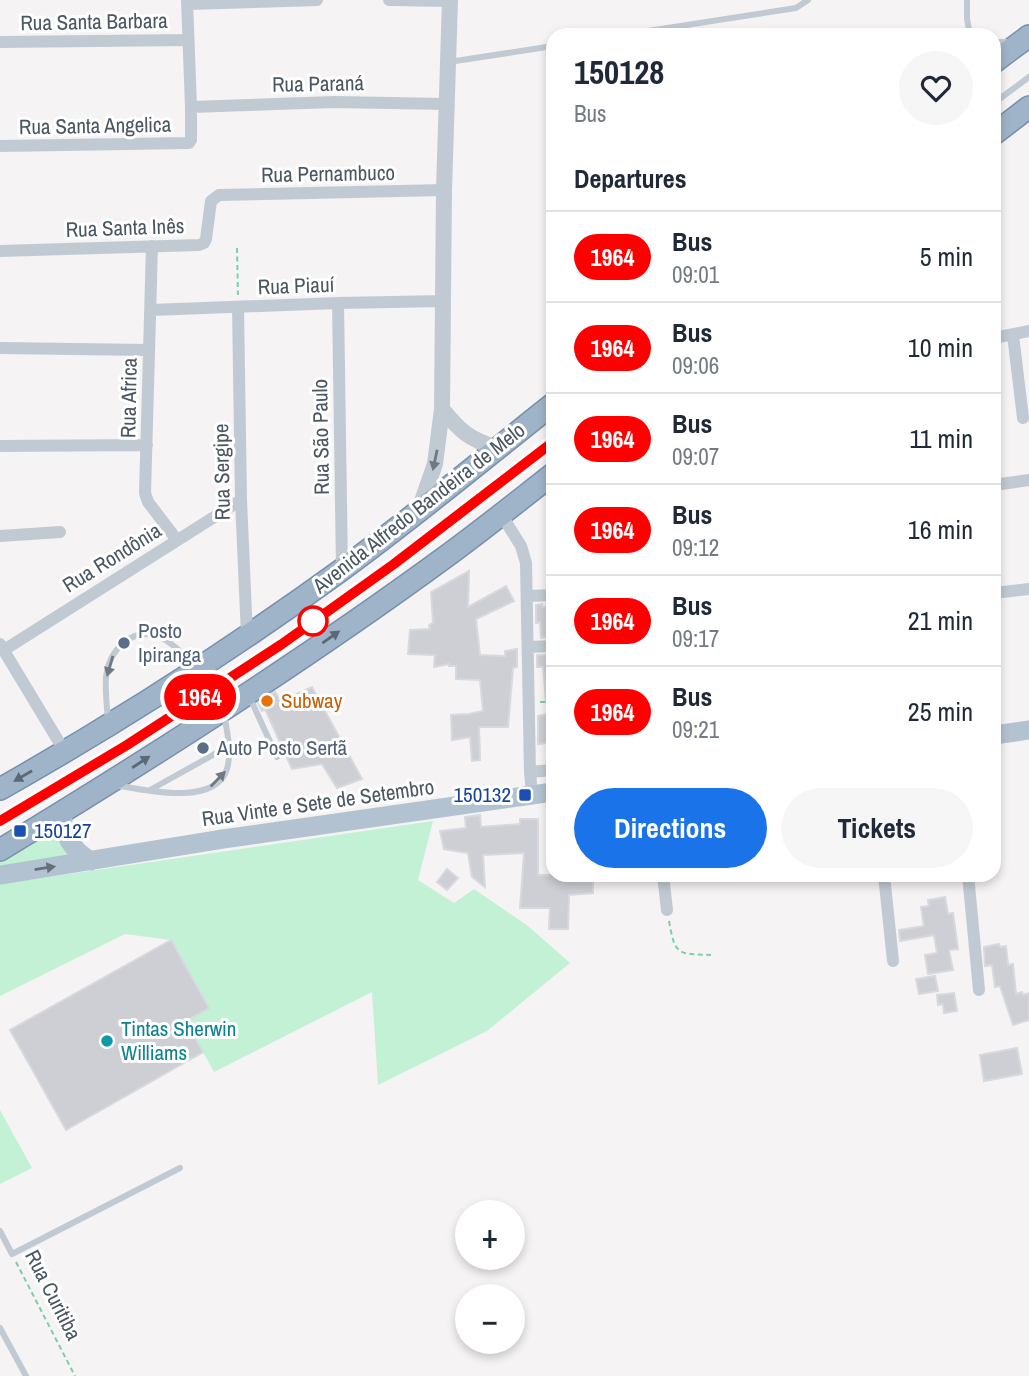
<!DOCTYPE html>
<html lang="en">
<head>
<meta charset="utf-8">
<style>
  body { margin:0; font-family:"Archivo Narrow",sans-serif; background:#f6f6f7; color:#1f2937; height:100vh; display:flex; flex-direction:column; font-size:26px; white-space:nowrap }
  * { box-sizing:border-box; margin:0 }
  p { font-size:23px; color:#747a83 }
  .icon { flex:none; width:38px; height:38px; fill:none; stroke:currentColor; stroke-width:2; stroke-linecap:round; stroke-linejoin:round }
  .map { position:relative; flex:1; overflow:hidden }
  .sheet { position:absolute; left:546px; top:28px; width:455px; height:854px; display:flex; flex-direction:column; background:#fff; border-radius:21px; box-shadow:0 4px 10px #0003 }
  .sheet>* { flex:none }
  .badge { padding:0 14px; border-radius:23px; font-size:24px; line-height:46px }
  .tools { position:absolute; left:455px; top:1200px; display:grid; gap:14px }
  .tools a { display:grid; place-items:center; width:70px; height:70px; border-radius:50%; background:#fff; box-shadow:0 4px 10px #0003; font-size:35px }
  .map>.badge { position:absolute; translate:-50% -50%; box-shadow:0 0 0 4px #fff }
  h2 { padding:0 28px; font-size:26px; line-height:63px }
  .round { display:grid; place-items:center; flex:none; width:74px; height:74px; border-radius:37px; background:#f6f6f7 }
  .head { display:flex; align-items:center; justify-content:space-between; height:119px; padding:0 28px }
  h1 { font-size:33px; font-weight:700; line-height:52px }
  .cta { display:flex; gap:14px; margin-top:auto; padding:14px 28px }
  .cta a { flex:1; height:80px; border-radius:42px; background:#1a73e8; color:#fff; font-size:28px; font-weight:700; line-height:80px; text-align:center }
  .cta a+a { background:#f6f6f7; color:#1f2937 }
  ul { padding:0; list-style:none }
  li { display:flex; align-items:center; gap:21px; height:91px; padding:0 28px; border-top:2px solid #e0e1e3 }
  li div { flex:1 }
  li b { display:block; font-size:26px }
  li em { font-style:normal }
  li .badge { min-width:77px; font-weight:700; text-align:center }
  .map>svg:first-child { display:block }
  .green { fill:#c3f1d5 }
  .building { fill:#cdcfd5; stroke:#d7d9de; stroke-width:2 }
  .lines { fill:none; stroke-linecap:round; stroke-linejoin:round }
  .trunk-casing { stroke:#7690ad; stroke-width:24 }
  .path { stroke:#7ad0a6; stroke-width:2; stroke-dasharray:5 3.5; stroke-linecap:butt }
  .service { stroke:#c1cad2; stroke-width:6 }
  .minor { stroke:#c1cad2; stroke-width:12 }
  .tertiary { stroke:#c1cad2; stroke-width:16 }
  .primary { stroke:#b3c2d1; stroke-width:19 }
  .trunk { stroke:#9fb4c9; stroke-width:21 }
  .oneway { fill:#6e7983 }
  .oneway2 { fill:#5b6976 }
  .oneway3 { fill:#64717d }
  .line-casing { stroke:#fff; stroke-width:16 }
  .line { stroke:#f00; stroke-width:10 }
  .stop-dot { fill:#fff; stroke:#f00; stroke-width:3.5 }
  .service-dot { fill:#5c6f8a; stroke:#fff; stroke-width:2.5 }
  .food-dot { fill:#e8710a; stroke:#fff; stroke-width:2.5 }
  .transit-dot { fill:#1a4fb4; stroke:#fff; stroke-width:2.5 }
  .culture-dot { fill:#0f9aa8; stroke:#fff; stroke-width:2.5 }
  .labels { text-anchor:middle; stroke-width:6; stroke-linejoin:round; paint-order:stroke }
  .street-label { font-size:21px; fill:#4a5661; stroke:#fff }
  .service-label { font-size:21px; fill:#4e5e75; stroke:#fff; text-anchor:start }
  .food-label { font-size:21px; fill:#c56008; stroke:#fff; text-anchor:start }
  .transit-label { font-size:21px; fill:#164399; stroke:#fff; text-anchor:end }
  .culture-label { font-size:21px; fill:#0d838f; stroke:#fff; text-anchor:start }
</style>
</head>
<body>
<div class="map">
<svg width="1029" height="1376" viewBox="0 0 1029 1376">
  <rect width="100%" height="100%" fill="#f5f3f3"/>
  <!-- green -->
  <path class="green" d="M433,821l-15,59 36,23 20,-14 54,37 42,37 -83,68 -109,54 -6,-93 -158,80 -28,-51 23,-13 -38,-68 -46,-6 -125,62v-112z
    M56,825l22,31 -78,14v-13z
    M0,1110l32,58 -32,16z"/>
  <!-- building -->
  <path class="building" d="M469,571l-1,36 38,-21 8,15 -38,18 4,36 25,1v-5l12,-2v18l-4,1 -5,59h-29l1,33 -8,1 -2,-24 -18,3 -1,-25 18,-1 14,-3 -3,-31 -24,-1v-13h-7v-2l-15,3 1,-12 -27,-1 2,-24 20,-1 -1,-4 4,-2 -2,-31z
    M542,604v3l11,-1v15l-3,-1 2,17 -11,1 -1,-16 -4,1v-18z
    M537,655h16v46l-7,1 -3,-35h-6z
    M312,687l50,92 -25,9 -15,-24 -30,5 -27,-60 -3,2 -4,-8 17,-11 6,9z
    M548,714v17l5,-1v12l-15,2v-28z
    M480,815l1,12 39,-3v-5h18v56h55v18l-24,2 -1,34h-19l1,-21h-30l4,-55 -41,2 2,32 -13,-10 -4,-24 -24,-4 -4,-18 26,-3 -1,-11z
    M447,869l11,9 -11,12 -10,-8z
    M945,897l3,17 5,-1 5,36 -9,1 4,20 -25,4 -3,-19 12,-2 -3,-18 -34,6 -1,-11 25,-4 -3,-19 8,-1 -1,-6z
    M171,940l38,68 -23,13 17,31 -137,78 -56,-100z
    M999,944l1,3 6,-1 2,19 5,-1 3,30 6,-2 1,3 6,-2v27l-16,5 -13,-39 -5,1 -3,-22 -7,1 -1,-19z
    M935,976l3,15 -19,3 -3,-15z
    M954,993l3,18 -13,2 -1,-9 -5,1 -1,-10z
    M1017,1048l5,26 -38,7 -4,-26z"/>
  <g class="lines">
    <!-- trunk casing -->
    <g class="trunk-casing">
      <path id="trunk" d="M994,62l35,-26
        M994,134l35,-27
        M0,789c117,-66 231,-139 340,-218 73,-53 142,-111 213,-167
        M0,850c150,-91 302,-188 444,-292 37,-27 73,-56 109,-84"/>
    </g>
    <!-- path -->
    <path class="path" d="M237,248l1,47
      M540,702h13
      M669,921c6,34 8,33 42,34
      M16,1262l59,114"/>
    <!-- service -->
    <path class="service" d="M967,0v19l3,16
      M622,35l174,-27 12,-8
      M994,42h18
      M449,62l104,-16
      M994,103l35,-26
      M250,698l27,59
      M108,721c-1,-14 -3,-30 -2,-44 3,-27 26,-51 54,-40 13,6 24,18 35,28
      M115,785c29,5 100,22 112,-16 5,-17 0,-38 -3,-55
      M150,790l79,-44
      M0,821l127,-76 154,-101 113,-80 159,-122
      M0,1231l12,23 168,-86
      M0,1328l26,48"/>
    <!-- minor -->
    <path class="minor" d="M389,0l61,1
      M187,4l130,-4
      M0,42l188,-2
      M191,107l144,-5 111,2
      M0,146l189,-3 2,-3v-33l-4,-107
      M152,246l-7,247 3,9 29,38
      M0,251l199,-6 5,-2 2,-4 5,-38 8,-6 225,-5
      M338,303l4,266
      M238,307l3,193 6,136
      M151,310l187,-7 106,-2
      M1013,335l10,83
      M994,338l35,-7
      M0,348l149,2
      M0,446l147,-1
      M994,485l35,-5
      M501,514l20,32 5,17 4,209 2,23
      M0,536l60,-4
      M994,593l35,-4
      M528,596l25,-1
      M0,644l65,108
      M528,647l25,-1
      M4,650l237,-150
      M530,772l23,-2
      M663,875l4,35
      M884,875l9,86
      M968,875l11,115"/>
    <!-- tertiary -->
    <path class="tertiary" d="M442,409c19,23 27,30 55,39
      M419,510l16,-46 7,-55 2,-219 6,-190"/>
    <!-- primary -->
    <path class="primary" d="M994,735l35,-5
      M63,811c-3,22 10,40 28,50
      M0,875l223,-36 330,-47"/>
    <!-- trunk -->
    <use href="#trunk" class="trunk"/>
  </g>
  <!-- one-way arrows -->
  <defs><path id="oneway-solid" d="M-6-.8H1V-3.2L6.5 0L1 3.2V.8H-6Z" transform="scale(1.75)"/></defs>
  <g class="oneway">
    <use href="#oneway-solid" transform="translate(435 460) rotate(102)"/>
    <use href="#oneway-solid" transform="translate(110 666) rotate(106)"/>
    <use href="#oneway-solid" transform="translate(218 779) rotate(-46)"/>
  </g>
  <g class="oneway2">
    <use href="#oneway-solid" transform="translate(331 637) rotate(-35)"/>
    <use href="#oneway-solid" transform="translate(141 762) rotate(-33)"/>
    <use href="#oneway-solid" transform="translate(23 776) rotate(150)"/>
  </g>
  <use class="oneway3" href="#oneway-solid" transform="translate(45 868) rotate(-9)"/>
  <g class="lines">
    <!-- line casing -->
    <g class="line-casing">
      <path id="line" d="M0,821l127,-76 155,-101 112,-80 159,-122"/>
    </g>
    <!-- line -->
    <use href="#line" class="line"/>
  </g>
  <!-- markers -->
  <circle class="stop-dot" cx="313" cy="621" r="14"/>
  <g class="service-dot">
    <circle cx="124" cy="643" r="7"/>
    <circle cx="203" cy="748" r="7"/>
  </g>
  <circle class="food-dot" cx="267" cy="701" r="7"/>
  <g class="transit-dot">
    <rect x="518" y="788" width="14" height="14" rx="3.5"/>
    <rect x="13" y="824" width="14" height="14" rx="3.5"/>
  </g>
  <circle class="culture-dot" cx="107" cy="1041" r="7"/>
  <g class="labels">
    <!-- street labels -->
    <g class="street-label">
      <text transform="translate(94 22) rotate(-1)" y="7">Rua Santa Barbara</text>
      <text transform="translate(318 84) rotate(-1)" y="7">Rua Paraná</text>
      <text transform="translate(95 126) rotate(-1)" y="7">Rua Santa Angelica</text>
      <text transform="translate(328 174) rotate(-1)" y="7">Rua Pernambuco</text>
      <text transform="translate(125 228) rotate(-2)" y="7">Rua Santa Inês</text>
      <text transform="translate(296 286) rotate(-2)" y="7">Rua Piauí</text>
      <text transform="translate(129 398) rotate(-89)" y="7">Rua Africa</text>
      <text transform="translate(321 437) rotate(-91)" y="7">Rua São Paulo</text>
      <text transform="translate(222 472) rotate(-91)" y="7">Rua Sergipe</text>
      <text transform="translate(419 508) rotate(-38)" y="7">Avenida Alfredo Bandeira de Melo</text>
      <text transform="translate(112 558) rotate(-32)" y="7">Rua Rondônia</text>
      <text transform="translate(318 803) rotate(-8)" y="7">Rua Vinte e Sete de Setembro</text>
      <text transform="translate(53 1295) rotate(63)" y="7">Rua Curitiba</text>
    </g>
    <!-- service labels -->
    <g class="service-label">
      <text x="138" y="638">Posto<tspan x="138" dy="24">Ipiranga</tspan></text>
      <text x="217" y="755">Auto Posto Sertã</text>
    </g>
    <!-- food labels -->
    <g class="food-label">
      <text x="281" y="708">Subway</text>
    </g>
    <!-- transit labels -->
    <g class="transit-label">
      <text x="511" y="802">150132</text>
      <text x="34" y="838" text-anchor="start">150127</text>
    </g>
    <!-- culture labels -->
    <g class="culture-label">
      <text x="121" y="1036">Tintas Sherwin<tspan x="121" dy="24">Williams</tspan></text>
    </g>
  </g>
</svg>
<div class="tools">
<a>+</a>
<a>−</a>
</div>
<b class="badge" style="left:200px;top:697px;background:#f00;color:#fff">1964</b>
<section class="sheet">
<div class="head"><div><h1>150128</h1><p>Bus</p></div><a class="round"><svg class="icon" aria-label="heart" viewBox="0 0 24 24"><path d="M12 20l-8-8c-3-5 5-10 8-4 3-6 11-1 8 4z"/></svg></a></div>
<h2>Departures</h2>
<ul>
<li><span class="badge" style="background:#f00;color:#fff">1964</span><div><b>Bus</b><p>09:01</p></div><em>5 min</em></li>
<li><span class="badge" style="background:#f00;color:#fff">1964</span><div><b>Bus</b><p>09:06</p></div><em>10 min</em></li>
<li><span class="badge" style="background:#f00;color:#fff">1964</span><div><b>Bus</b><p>09:07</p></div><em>11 min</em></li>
<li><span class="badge" style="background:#f00;color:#fff">1964</span><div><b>Bus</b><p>09:12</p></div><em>16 min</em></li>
<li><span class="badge" style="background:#f00;color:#fff">1964</span><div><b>Bus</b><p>09:17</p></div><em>21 min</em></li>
<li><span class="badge" style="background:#f00;color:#fff">1964</span><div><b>Bus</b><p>09:21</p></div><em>25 min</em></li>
</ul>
<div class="cta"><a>Directions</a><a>Tickets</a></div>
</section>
</div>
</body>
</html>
